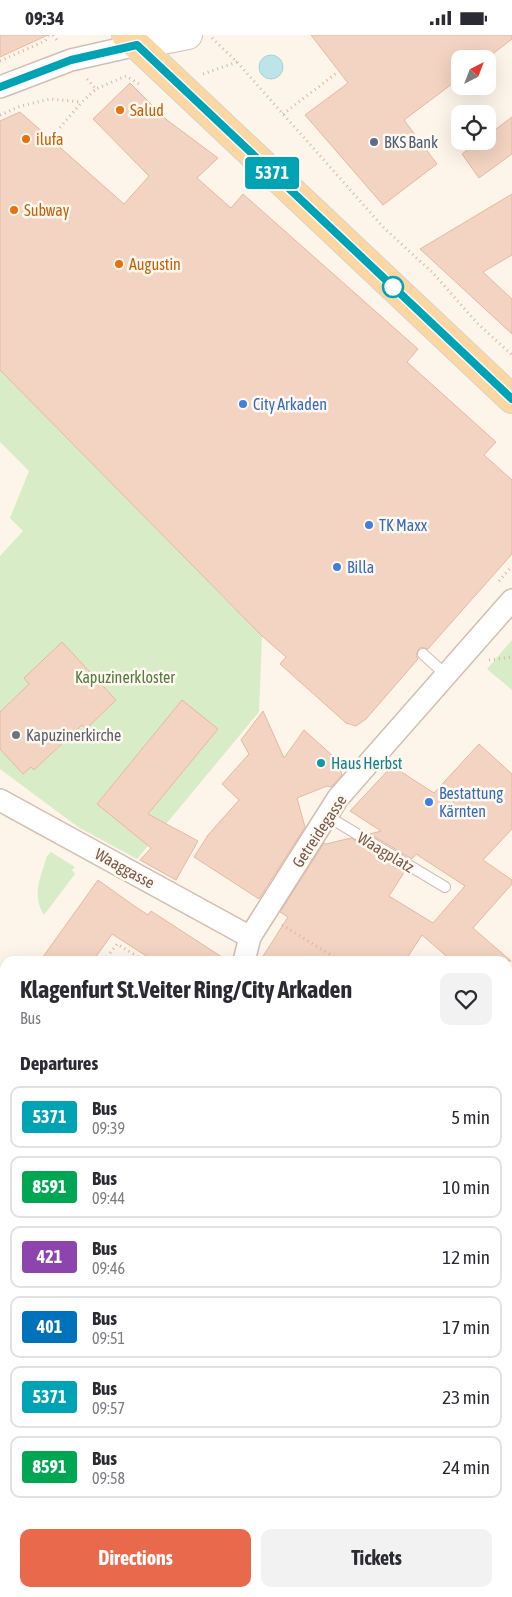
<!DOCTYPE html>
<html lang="en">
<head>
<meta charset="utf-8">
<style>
  body { margin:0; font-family:"Asap Condensed",sans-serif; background:#f2f2f3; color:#2b2b33; height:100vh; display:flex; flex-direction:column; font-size:19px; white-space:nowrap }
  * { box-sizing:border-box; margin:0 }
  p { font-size:16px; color:#7c7c81 }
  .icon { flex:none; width:28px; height:28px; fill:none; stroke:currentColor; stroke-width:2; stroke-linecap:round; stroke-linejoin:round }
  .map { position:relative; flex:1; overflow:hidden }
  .sheet { position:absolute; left:0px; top:921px; width:512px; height:641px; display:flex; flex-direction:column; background:#fff; border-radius:15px 15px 0 0; box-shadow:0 5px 20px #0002 }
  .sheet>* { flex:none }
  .badge { padding:0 10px; border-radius:4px; font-size:18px; line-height:32px }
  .needle { width:32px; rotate:42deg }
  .fabs { position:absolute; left:451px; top:15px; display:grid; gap:10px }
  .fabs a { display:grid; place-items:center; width:45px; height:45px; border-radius:10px; background:#fff; box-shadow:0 5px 20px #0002; font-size:25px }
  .map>.badge { position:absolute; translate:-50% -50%; box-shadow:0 0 0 2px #fff }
  h2 { padding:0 20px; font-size:19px; line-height:45px }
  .round { display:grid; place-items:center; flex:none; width:52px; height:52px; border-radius:10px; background:#f2f2f3 }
  .head { display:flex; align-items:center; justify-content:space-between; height:85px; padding:0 20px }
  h1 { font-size:24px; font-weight:700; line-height:38px }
  .cta { display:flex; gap:10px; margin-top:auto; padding:10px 20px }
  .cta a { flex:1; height:58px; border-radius:10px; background:#e9694d; color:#fff; font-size:20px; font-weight:700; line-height:58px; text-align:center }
  .cta a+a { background:#f2f2f3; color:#2b2b33 }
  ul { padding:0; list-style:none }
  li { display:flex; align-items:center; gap:15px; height:62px; margin:0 10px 8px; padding:0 10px; border:2px solid #e1e1e2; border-radius:10px }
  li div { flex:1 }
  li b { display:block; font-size:19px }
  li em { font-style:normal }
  li .badge { min-width:55px; font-weight:700; text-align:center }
  .status { display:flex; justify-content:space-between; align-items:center; height:35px; padding:0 25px; background:#fff; direction:ltr }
  .status svg { height:14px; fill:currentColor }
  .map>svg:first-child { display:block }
  .green { fill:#d8ecc7 }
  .water { fill:#bde4e8; stroke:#a3d4da }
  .building { fill:#f3d3c1; stroke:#e7b8a1 }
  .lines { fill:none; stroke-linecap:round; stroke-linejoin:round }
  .service-casing { stroke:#d3beb1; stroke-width:12 }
  .minor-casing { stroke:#d3beb1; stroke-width:24 }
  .secondary-casing { stroke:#d6beae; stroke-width:30 }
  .primary-casing { stroke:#dad1cd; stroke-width:30 }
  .path { stroke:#d9b6a3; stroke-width:3; stroke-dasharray:1 4; stroke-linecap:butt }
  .service { stroke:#fff; stroke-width:10 }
  .minor { stroke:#fff; stroke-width:21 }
  .secondary { stroke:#fff; stroke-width:28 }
  .primary { stroke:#fcd7a2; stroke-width:28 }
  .line-casing { stroke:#fff; stroke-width:11 }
  .line { stroke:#00a3b4; stroke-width:8 }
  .food-dot { fill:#e8710a; stroke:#fff9f1; stroke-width:2 }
  .service-dot { fill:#5c6f8a; stroke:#fff9f1; stroke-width:2 }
  .stop-dot { fill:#fff; stroke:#00a3b4; stroke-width:2.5 }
  .shop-dot { fill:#3f7fe0; stroke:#fff9f1; stroke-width:2 }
  .worship-dot { fill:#6b7280; stroke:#fff9f1; stroke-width:2 }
  .culture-dot { fill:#0f9aa8; stroke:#fff9f1; stroke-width:2 }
  .labels { text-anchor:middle; stroke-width:5; stroke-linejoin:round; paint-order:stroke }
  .food-label { font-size:16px; fill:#c56008; stroke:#fff9f1; text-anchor:start }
  .service-label { font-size:16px; fill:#4e5e75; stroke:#fff9f1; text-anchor:start }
  .shop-label { font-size:16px; fill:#366cbe; stroke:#fff9f1; text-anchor:start }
  .park-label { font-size:16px; fill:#547a40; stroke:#fff9f1 }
  .worship-label { font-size:16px; fill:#5b616d; stroke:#fff9f1; text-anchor:start }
  .culture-label { font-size:16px; fill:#0d838f; stroke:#fff9f1; text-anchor:start }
  .street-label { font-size:16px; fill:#7a5a4c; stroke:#fff9f1 }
</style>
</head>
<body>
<div class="status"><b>09:34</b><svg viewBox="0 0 49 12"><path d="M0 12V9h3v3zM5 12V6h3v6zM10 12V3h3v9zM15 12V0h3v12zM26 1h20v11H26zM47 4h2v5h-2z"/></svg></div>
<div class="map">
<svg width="512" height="1562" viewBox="0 0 512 1562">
  <rect width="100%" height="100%" fill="#fdf5ea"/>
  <!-- green -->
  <path class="green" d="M0,335l262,266 -3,76 -122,147 -59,-32 -78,-58v-213l23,-25 -13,-13 19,-47 -29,-29z
    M512,605v50l-25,-21z
    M51,817l24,15 -3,3 3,4 -31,41c-13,-20 -3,-38 3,-59z
    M512,1096v138l-4,8v-140z
    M5,1357v63l-5,-3v-52z
    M5,1473v85h16l-3,4h-10l-8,-3v-78z"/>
  <!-- water -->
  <path class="water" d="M259 32a12 12 0 1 1 24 0a12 12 0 1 1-24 0Z"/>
  <!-- building -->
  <path class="building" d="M0,0h48l-48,22z
    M311,0h201v4l-26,20h-26v19l-56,42 33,44 -54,41 -78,-90 43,-32z
    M130,48l37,37 51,38 -21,20 34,30 12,-14 175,155 -11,13 89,80 -12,13 28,25v74l-84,95 -7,-2 -3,3 -2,6 2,3 -52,60 -10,7 -10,-3 -66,-59 6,-7 -24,-21 -262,-266v-249l20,-9 104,92 25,-28 -56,-57z
    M512,82v37l-33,24 -17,-24 18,-13h8v-6z
    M512,159v61l-29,17 29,27v35l-92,-85z
    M62,607l54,58 -30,29 -4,-4 -48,45 -3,-3 -8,7 -23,-25v-37l29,-28 -5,-6z
    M182,665l36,29 -70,85 50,27 -22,39 -36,-20 11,-12 -54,-44z
    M263,676l21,47 20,-28 30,27 4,5 4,13 -11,12 -4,-1 -30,12 8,29 -46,72 -65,-42 14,-22 31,-35 -17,-16 27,-30 -8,-14z
    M479,709l33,30v55l-29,31 29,20v4l-39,44 38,33h-59l-30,-26 -17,26h-145l28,-44 -8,-5 44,-69 2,1 25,-6 54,33 -16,25 44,27 32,-37 -49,-32 -4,5 -42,-25 11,-3 -31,-20 42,-45 42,27z
    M98,845l35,25 15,10 3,-4 77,50h-74l-42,-27 -19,27h-53z"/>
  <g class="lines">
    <!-- service casing -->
    <g class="service-casing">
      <path id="service" d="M423,619l23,21
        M327,781l118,71"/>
    </g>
    <!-- minor casing -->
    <g class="minor-casing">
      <path id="minor" d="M0,52l71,-27 66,-15
        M0,765l250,137
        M244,926l6,-24 88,-139 174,-198
        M0,1052l5,4
        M0,1322l5,-9
        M92,1562l3,-4"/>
    </g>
    <!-- secondary casing -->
    <g class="secondary-casing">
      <path id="secondary" d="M137,10l51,-10"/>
    </g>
    <!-- primary casing -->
    <g class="primary-casing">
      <path id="primary" d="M126,0l386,364
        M508,1289l4,-9
        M508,1365l4,-11
        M508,1462l4,4
        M508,1493h4
        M386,1562l3,-4
        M438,1562l2,-4"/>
    </g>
    <!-- path -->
    <path class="path" d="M53,0l6,8
      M212,3l25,24 147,166 49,45 44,50 35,32
      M0,26l45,-20 4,-6
      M203,39l34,-12
      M87,44l9,10 30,-13 13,8
      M283,79l55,-42
      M0,80l21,-9 29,-7 32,3
      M50,104l32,-37 14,-13
      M499,546l13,-15
      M489,625l23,-3
      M282,890l59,36
      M104,926l13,-17 28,17
      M0,1019l5,3
      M508,1029l4,3
      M508,1177l4,-5
      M27,1562l3,-4"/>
    <!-- service -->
    <use href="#service" class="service"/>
    <!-- minor -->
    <use href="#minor" class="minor"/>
    <!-- secondary -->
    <use href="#secondary" class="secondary"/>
    <!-- primary -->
    <use href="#primary" class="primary"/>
  </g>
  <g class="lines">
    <!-- line casing -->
    <g class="line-casing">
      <path id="line" d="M0,52l71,-27 66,-15 375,354"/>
    </g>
    <!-- line -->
    <use href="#line" class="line"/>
  </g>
  <!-- markers -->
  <g class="food-dot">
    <circle cx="120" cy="75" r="5"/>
    <circle cx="26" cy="104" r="5"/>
    <circle cx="14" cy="175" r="5"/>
    <circle cx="119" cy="229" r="5"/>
  </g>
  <circle class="service-dot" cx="374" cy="107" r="5"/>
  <circle class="stop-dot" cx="393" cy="252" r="10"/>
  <g class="shop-dot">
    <circle cx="243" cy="369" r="5"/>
    <circle cx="369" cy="490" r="5"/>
    <circle cx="337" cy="532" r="5"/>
    <circle cx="429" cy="767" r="5"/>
  </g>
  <circle class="worship-dot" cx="16" cy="700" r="5"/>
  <circle class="culture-dot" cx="321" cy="728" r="5"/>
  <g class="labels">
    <!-- food labels -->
    <g class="food-label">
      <text x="130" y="81">Salud</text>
      <text x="36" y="110">ilufa</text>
      <text x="24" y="181">Subway</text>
      <text x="129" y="235">Augustin</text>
    </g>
    <!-- service labels -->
    <g class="service-label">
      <text x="384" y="113">BKS Bank</text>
    </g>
    <!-- shop labels -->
    <g class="shop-label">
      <text x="253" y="375">City Arkaden</text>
      <text x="379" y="496">TK Maxx</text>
      <text x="347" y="538">Billa</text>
      <text x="439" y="764">Bestattung<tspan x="439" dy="18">Kärnten</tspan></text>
    </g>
    <!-- park labels -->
    <g class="park-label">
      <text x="125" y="648">Kapuzinerkloster</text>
    </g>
    <!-- worship labels -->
    <g class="worship-label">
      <text x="26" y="706">Kapuzinerkirche</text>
    </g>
    <!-- culture labels -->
    <g class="culture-label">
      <text x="331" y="734">Haus Herbst</text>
    </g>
    <!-- street labels -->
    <g class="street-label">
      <text transform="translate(319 796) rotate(-56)" y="6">Getreidegasse</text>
      <text transform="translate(386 817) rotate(31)" y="6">Waagplatz</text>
      <text transform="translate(125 833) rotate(29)" y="6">Waaggasse</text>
    </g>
  </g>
</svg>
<div class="fabs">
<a><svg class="needle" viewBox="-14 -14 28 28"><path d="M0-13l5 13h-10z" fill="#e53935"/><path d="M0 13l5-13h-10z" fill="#7c7c81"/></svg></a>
<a><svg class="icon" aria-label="locate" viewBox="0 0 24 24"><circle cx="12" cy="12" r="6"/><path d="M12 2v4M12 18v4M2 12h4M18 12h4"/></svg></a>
</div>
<b class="badge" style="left:272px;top:138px;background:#00a3b4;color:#fff">5371</b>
<section class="sheet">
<div class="head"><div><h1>Klagenfurt St.Veiter Ring/City Arkaden</h1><p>Bus</p></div><a class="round"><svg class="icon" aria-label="heart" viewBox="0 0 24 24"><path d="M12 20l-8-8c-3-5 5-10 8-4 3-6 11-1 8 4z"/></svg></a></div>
<h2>Departures</h2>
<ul>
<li><span class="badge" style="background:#00a3b4;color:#fff">5371</span><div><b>Bus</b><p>09:39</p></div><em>5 min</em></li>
<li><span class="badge" style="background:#00a651;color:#fff">8591</span><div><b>Bus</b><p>09:44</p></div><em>10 min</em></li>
<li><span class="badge" style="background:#8e44ad;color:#fff">421</span><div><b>Bus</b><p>09:46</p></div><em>12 min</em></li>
<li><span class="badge" style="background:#0072bc;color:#fff">401</span><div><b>Bus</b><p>09:51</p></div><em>17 min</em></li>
<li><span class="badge" style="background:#00a3b4;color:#fff">5371</span><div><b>Bus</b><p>09:57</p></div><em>23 min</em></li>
<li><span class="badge" style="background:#00a651;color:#fff">8591</span><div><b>Bus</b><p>09:58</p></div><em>24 min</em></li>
</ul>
<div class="cta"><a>Directions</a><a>Tickets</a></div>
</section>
</div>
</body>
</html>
